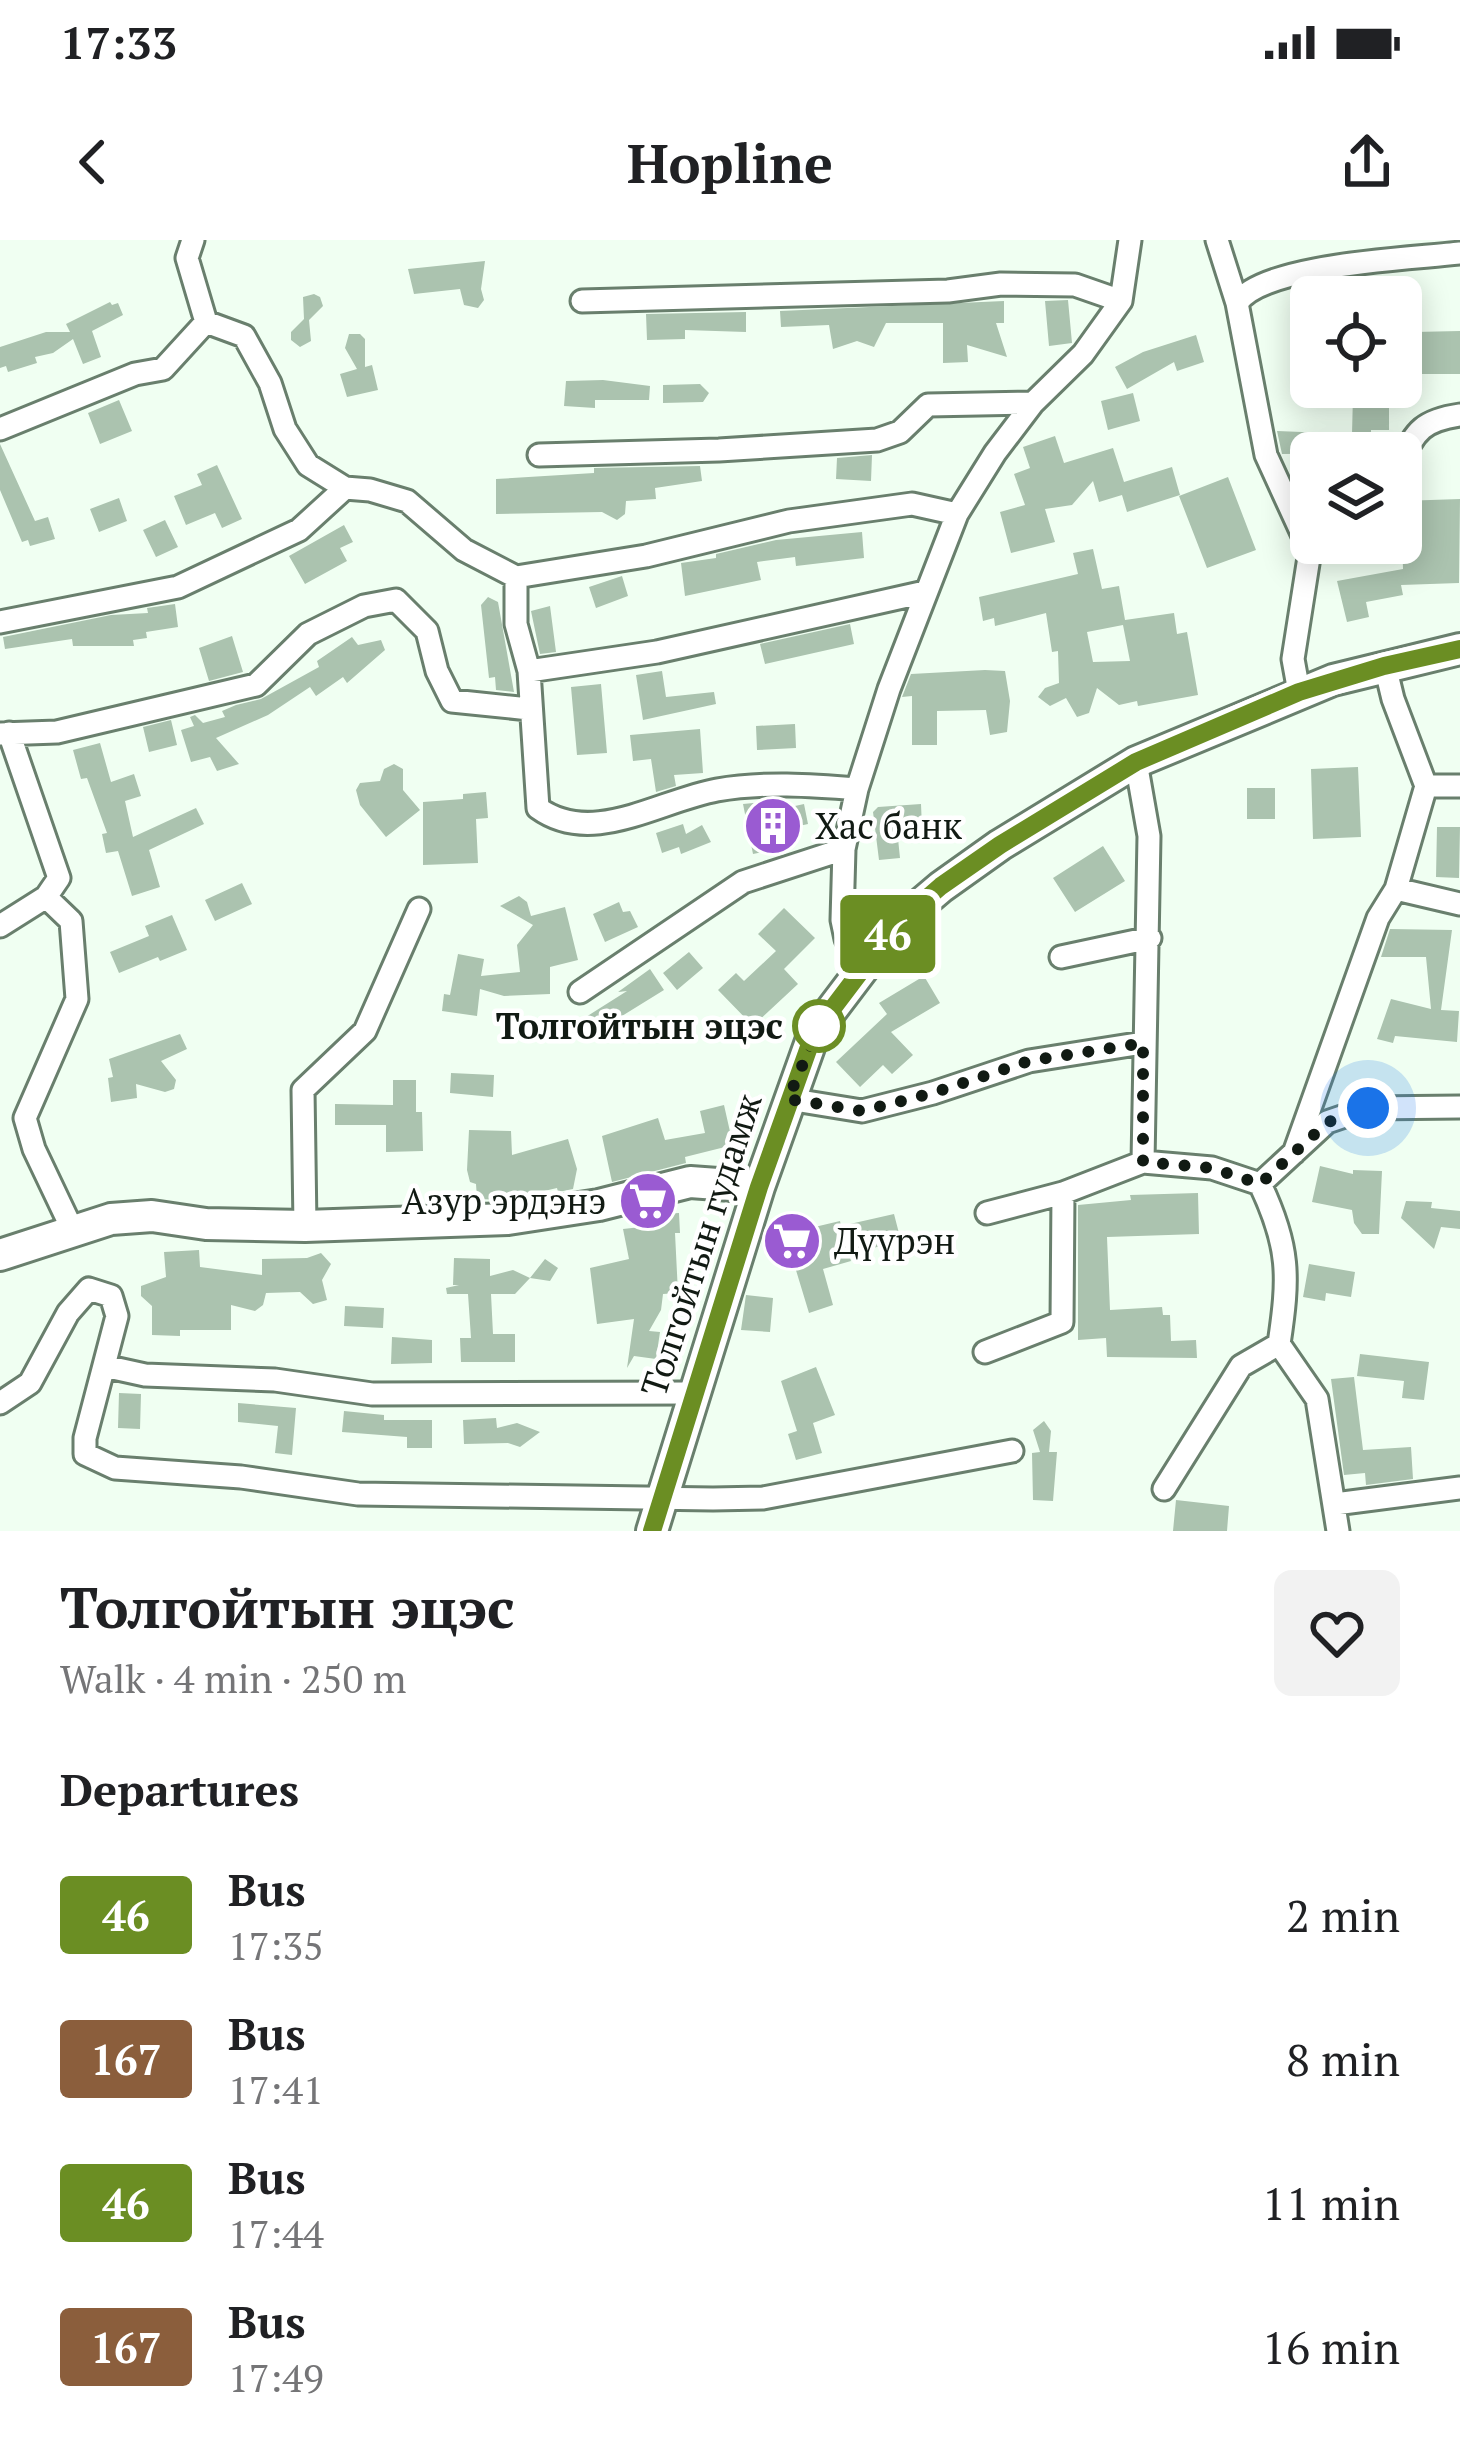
<!DOCTYPE html>
<html lang="en">
<head>
<meta charset="utf-8">
<style>
  body { margin:0; font-family:"PT Serif",serif; background:#f2f2f2; color:#202124; height:100vh; display:flex; flex-direction:column; font-size:45px; white-space:nowrap }
  * { box-sizing:border-box; margin:0 }
  p { font-size:39px; color:#757577 }
  .icon { flex:none; width:66px; height:66px; fill:none; stroke:currentColor; stroke-width:2; stroke-linecap:round; stroke-linejoin:round }
  .map { position:relative; height:1291px; overflow:hidden }
  .sheet { display:flex; flex-direction:column; background:#fff; flex:1 }
  .sheet>* { flex:none }
  .badge { padding:0 24px; border-radius:9px; font-size:42px; line-height:78px }
  .buttons { position:absolute; left:1290px; top:36px; display:grid; gap:24px }
  .buttons a { display:grid; place-items:center; width:132px; height:132px; border-radius:18px; background:#fff; box-shadow:0 6px 30px #0003; font-size:60px }
  .you { position:absolute; width:60px; height:60px; margin:-30px; border:9px solid #fff; border-radius:50%; background:#1a73e8; box-shadow:0 0 0 18px #1a73e833 }
  .map>.badge { position:absolute; translate:-50% -50%; box-shadow:0 0 0 6px #fff }
  h2 { padding:0 60px; font-size:45px; line-height:108px }
  .round { display:grid; place-items:center; flex:none; width:126px; height:126px; border-radius:18px; background:#f2f2f2 }
  .headline { display:flex; align-items:center; justify-content:space-between; height:204px; padding:0 60px }
  h1 { font-size:57px; font-weight:700; line-height:90px }
  ul { padding:0; list-style:none }
  li { display:flex; align-items:center; gap:36px; height:144px; padding:0 60px }
  li div { flex:1 }
  li b { display:block; font-size:45px }
  li em { font-style:normal }
  li .badge { min-width:132px; font-weight:700; text-align:center }
  .status { display:flex; justify-content:space-between; align-items:center; height:84px; padding:0 60px; background:#fff; direction:ltr }
  .status svg { height:33px; fill:currentColor }
  header { display:flex; justify-content:space-between; align-items:center; height:156px; padding:0 60px; background:#fff; font-size:54px; font-weight:700 }
  .map>svg:first-child { display:block }
  .building { fill:#abc3af; fill-rule:evenodd }
  .lines { fill:none; stroke-linecap:round; stroke-linejoin:round }
  .street-casing { stroke:#697f6d; stroke-width:27 }
  .secondary-casing { stroke:#697f6d; stroke-width:36 }
  .street { stroke:#fff; stroke-width:21 }
  .secondary { stroke:#fff; stroke-width:30 }
  .line-casing { stroke:#fff; stroke-width:27 }
  .line { stroke:#6b8e23; stroke-width:18 }
  .walk { stroke:#111a13; stroke-width:12; stroke-dasharray:0 21.6 }
  .stop-dot { fill:#fff; stroke:#6b8e23; stroke-width:6 }
  .labels { text-anchor:middle; stroke-width:9; stroke-linejoin:round; paint-order:stroke }
  .poi-label { font-size:36px; fill:#111a13; stroke:#fff; text-anchor:start }
  .stop-label { font-size:36px; font-weight:bold; fill:#111a13; stroke:#fff; text-anchor:end }
  .street-label { font-size:36px; fill:#111a13; stroke:#fff }
</style>
</head>
<body>
<div class="status"><b>17:33</b><svg viewBox="0 0 49 12"><path d="M0 12V9h3v3zM5 12V6h3v6zM10 12V3h3v9zM15 12V0h3v12zM26 1h20v11H26zM47 4h2v5h-2z"/></svg></div>
<header><svg class="icon" aria-label="back" viewBox="0 0 24 24"><path d="M15 5l-7 7 7 7"/></svg>Hopline<svg class="icon" aria-label="share" viewBox="0 0 24 24"><path d="M12 15V3M7 8l5-5 5 5M5 13v7h14v-7"/></svg></header>
<div class="map">
<svg width="1460" height="1291" viewBox="0 0 1460 1291">
  <rect width="100%" height="100%" fill="#f0fff2"/>
  <!-- building -->
  <path class="building" d="M485,21l-4,28 3,11 -6,8 -14,-3 -4,-16 -46,5 -6,-25z
    M314,54l6,3 3,9 -14,14 2,21 -11,6 -9,-7v-8l13,-13 -1,-22z
    M1068,60l4,43 -23,3 -4,-45z
    M1004,61v22h-8l11,34 -40,-12 1,17 -25,1v-40h-57l-12,24 -17,-6 -24,8 -4,-24 -48,2 -1,-16z
    M110,62l2,3 6,-2 5,12 -31,16 9,26 -18,7 -10,-25 -20,14 -18,4 2,6 -29,9 -2,-6 -6,2v-21l46,-15h24l-4,-8z
    M746,72v20l-61,-2v9l-38,1 -1,-26z
    M1460,91v43h-46v-42z
    M349,94h11l5,5v28l7,-2 6,25 -31,7 -7,-23 17,-5 -12,-21z
    M1196,95l8,27 -27,9 -3,-9 -47,27 -12,-22 28,-15z
    M603,140l47,6 -1,14h-54v8l-31,-2 2,-25z
    M700,144l9,9 -6,9 -40,1v-18z
    M1133,153l7,28 -32,9 -7,-29z
    M1353,155h36v35h-18v23l-89,1 -5,-23 75,3z
    M119,160l13,31 -32,13 -12,-31z
    M1055,196l9,27 49,-15 11,34 48,-15 8,28 -53,17 -5,-17 -23,7 -6,-21 -21,24 -27,4 10,33 -44,11 -11,-41 25,-7 -11,-31 16,-6 -7,-21z
    M0,204l35,77 13,-4 7,22 -25,7 -2,-6 -6,2 -22,-52z
    M872,215l-1,26 -35,-2 1,-21z
    M217,225l25,54 -20,9 -7,-15 -29,12 -12,-29 28,-11 -5,-11z
    M700,226l2,15 -47,7 1,11 -30,2 -1,13 -8,6 -15,-8 -106,2v-35l98,-6v-5z
    M1228,237l28,73 -49,18 -28,-72z
    M119,258l8,23 -28,11 -9,-23z
    M1460,259l-1,84 -58,2 2,10 -37,7 3,15 -22,5 -10,-41 66,-12 -2,-68z
    M165,280l13,27 -22,10 -13,-27z
    M344,285l9,17 -13,6 7,13 -42,23 -16,-28z
    M862,292l2,26 -68,8 -1,-9 -38,5 4,18 -76,16 -4,-33 35,-5v-4l60,-14z
    M1093,309l9,40 17,-3 6,34 49,-7 3,21 10,-2 11,63 -60,11 -1,-5 -18,4 -22,-17 -8,25 -12,4 -11,-19 -16,8 -12,-9 7,-9 14,-5 -1,-32 -6,1 -6,-39 -51,13 -1,-8 -11,3 -4,-24 99,-23 -5,-21zM1123,385l7,36 -37,1 -6,-30z
    M622,336l6,20 -32,12 -7,-21z
    M488,357l10,5 16,90 -18,-2 -1,-13 -6,1 -8,-73z
    M175,364l3,23 -32,5 1,6 -14,2 1,6h-61l-1,-7 -67,10 -2,-12 108,-22 37,-2 -1,-5z
    M550,366l6,46 -16,2 -9,-43z
    M850,384l4,20 -89,20 -5,-20z
    M232,396l11,36 -34,9 -10,-33z
    M352,397l6,8 23,-5 4,10 -38,33 -4,-6 -27,19 -6,-9 -42,28 -52,23 23,26 -22,7 -7,-14 -19,5 -10,-32 13,-4 -4,-9 5,-2 8,8 22,-6 -3,-6 14,-6 25,-6 58,-32 -2,-6z
    M985,430l20,1 5,30 -3,31 -17,3 -4,-25 -49,1v34h-25v-49l-10,1 9,-23z
    M662,431l4,26 48,-5 2,12 -73,16 -7,-45z
    M601,444l6,69 -30,2 -6,-68z
    M171,480l6,25 -28,7 -6,-25z
    M795,484l1,24 -39,2 -1,-24z
    M700,489l3,44 -29,2 2,11 -20,6 -5,-33 -18,2 -3,-26z
    M100,503l11,39 23,-8 7,22 -16,5 8,36 63,-29 8,16 -55,26 11,37 -28,9 -14,-45 -12,2 -4,-19 5,-1 -20,-55 -6,1 -8,-29z
    M394,524l9,5v21l17,20 -34,27 -26,-32 -4,-15 4,-7 20,-2 4,-12z
    M1358,527l3,70 -48,2 -2,-70z
    M1247,548h28v31h-28z
    M486,552l2,26 -12,1 2,44 -55,2v-63l40,-3v-5z
    M784,560l2,8 18,-4 4,20 -18,4 3,18 -40,8 -10,-50z
    M921,564l1,24 -25,1 3,29 -21,2 -6,-48 5,-5z
    M683,584l3,10 16,-9 9,17 -30,12 -2,-7 -17,6 -6,-20z
    M1437,587h23l-1,51 -23,-1z
    M1103,606l22,35 -50,31 -22,-34z
    M242,643l10,21 -37,17 -10,-21z
    M519,656l8,6 4,14 34,-9 13,53 -28,7v27l-46,2 -24,-7 -3,27 -35,-5 2,-17 6,1 8,-41 26,5 -3,17 39,-4 -3,-27 16,-20 -33,-19z
    M619,662l4,10 7,-1 8,16 -33,15 -12,-28z
    M784,668l31,30 -31,31 14,15 -45,42 -35,-36 18,-17 8,8 32,-30 -18,-17z
    M172,675l15,35 -27,11 -2,-4 -39,16 -9,-21 39,-16 -4,-10z
    M1390,689l62,1 -11,80 18,1 -2,31 -62,-6 -2,7 -16,-4 14,-40 40,10 -5,-52h-45z
    M689,712l14,16 -26,22 -14,-17z
    M650,729l14,21 -76,47 -10,-15 49,-31 -9,1z
    M924,736l16,27 -49,29 22,23 -21,19 -9,-9 -23,22 -24,-25 51,-48 -8,-11z
    M180,794l7,15 -26,12 15,19 -2,9 -9,3 -29,-8 1,14 -26,4 -3,-24 5,-1 -4,-18z
    M451,833l43,2 -1,22 -43,-4z
    M393,840h23v32h6l1,39 -37,1v-27h-51v-21l58,1z
    M724,865l9,40 -48,12 1,6 -74,19 -10,-46 56,-18 7,22 40,-7 -5,-22z
    M469,890l42,1 1,24 56,-16 9,30 -4,20 -15,3 -1,-4 -51,12 -29,-1 -1,-15 -6,-2 -3,-12z
    M1320,926l33,8v-4l29,1 -3,63h-17l-8,-11 -2,-13 -40,-8z
    M1198,953l1,41 -92,3 3,73 52,-3 1,8h7l1,26 25,-1 1,18 -90,-1 -1,-19 -28,2v-135l53,-5 -1,-5z
    M1406,961l26,1 -1,6 29,3v18l-19,-2 -7,22 -33,-31z
    M679,973l1,20h-5l3,60 -15,1 -2,16 -12,21 11,1 -4,27 -22,-3 -7,12 7,-49 -37,5 -7,-56 39,-9 -6,-30 18,-2v-12z
    M894,974l7,27 -52,13 2,7 -28,8 10,36 -24,8 -24,-79 55,-13 1,5z
    M199,1010l1,17 62,8v-16l45,-1 14,-5 10,11 -9,16 5,20 -14,4 -13,-12 -34,1 -3,12 -8,6 -24,-6v25h-51v6l-28,-1v-29l-11,-10v-10l25,-9 -2,-25z
    M454,1018l36,1v17l23,-6 17,8 15,-19 13,9 -8,13 -20,-3 -15,16h-24l2,40h22v28h-54l-1,-24h11l-3,-44h-21l-1,-6 13,-3h-6z
    M1309,1024l46,8 -4,25 -25,-4 -1,8 -22,-4z
    M746,1055l27,3 -3,34 -29,-2z
    M345,1066l39,2 -1,20 -39,-2z
    M392,1097l40,3v23l-41,1z
    M1360,1114l69,8 -5,38 -22,-2 2,-17 -47,-5z
    M816,1127l19,48 -22,8 9,30 -26,7 -8,-26 9,-3 -16,-50z
    M1354,1137l9,73 48,-3 2,32 -47,6 -1,-12 -21,2 -13,-96z
    M119,1153l22,1 -1,35 -22,-1z
    M238,1163l58,5 -4,47 -17,-2 3,-27 -40,-4z
    M344,1171l40,4v5h48v28h-25v-11l-65,-5z
    M496,1178l1,10 20,-5 23,9 -20,15 -12,-4 -44,1 -1,-24z
    M1044,1181l7,10 -2,21h8l-4,49 -20,-1 -1,-47 8,-1 -7,-22z
    M1176,1260l53,6 -2,25h-54z"/>
  <g class="lines">
    <!-- street casing -->
    <g class="street-casing">
      <path id="street" d="M1217,0l20,63 29,152 44,96 -17,108 6,33
        M582,61l366,-10 53,-7 74,1 46,16
        M1237,63c26,-39 174,-44 223,-50
        M206,82l38,14 26,47 15,46 23,36 37,23 25,2 37,11 57,49 52,27v47l13,47 9,137c54,39 120,-7 179,-18 46,-8 94,-5 140,-1
        M0,189l135,-55 28,-5 43,-47 -19,-64 6,-18
        M539,215l180,-5 158,-10 23,-8 28,-27 105,-2
        M1401,223c13,-33 24,-43 59,-48
        M516,337l130,-21 143,-35 123,-17 45,10
        M0,382l178,-35 121,-57 46,-42
        M529,431l128,-19 268,-60
        M0,494l57,-2 199,-47 52,-51 56,-28 32,-6 31,31 10,40 15,30 77,8
        M1136,522l13,74 -6,326 69,6 48,16c30,63 29,93 19,160l38,55 21,132
        M1426,546h34
        M1396,649l64,15
        M46,657l25,24 6,78 -52,119 9,31 39,82
        M0,686l46,-29 13,-19 -50,-145
        M1061,717l89,-19
        M862,726l-16,-27 -4,-19 2,-71 13,-60 32,-100 68,-175 38,-61 38,-50 50,-49 38,-53 9,-61
        M580,752l163,-110 101,-33
        M788,859l74,12 71,-18 96,-32 114,-18
        M1294,913l84,-235 18,-29 30,-103 -33,-87 -8,-33
        M1260,944l67,-62 41,-14 92,-1
        M987,973l76,-20
        M305,986l-2,-136 62,-59 54,-122
        M985,1112l77,-30 1,-129 80,-31
        M104,1126l41,9 130,5 97,14 321,-1
        M0,1163l30,-20 38,-70 21,-24 22,7 6,20 -32,122v16l30,14 126,9 117,17 355,5 50,-1 249,-47
        M1164,1249l77,-123 38,-22
        M1335,1264l125,-16"/>
    </g>
    <!-- secondary casing -->
    <g class="secondary-casing">
      <path id="secondary" d="M0,1015l111,-36 41,-3 54,8 99,2 203,-7 91,-14 91,-23 69,5
        M652,1291l107,-344 55,-154 81,-107 46,-39 59,-42 136,-83 197,-82 127,-31"/>
    </g>
    <!-- street -->
    <use href="#street" class="street"/>
    <!-- secondary -->
    <use href="#secondary" class="secondary"/>
  </g>
  <g class="lines">
    <!-- line casing -->
    <g class="line-casing">
      <path id="line" d="M652,1291l107,-344 55,-154 81,-107 46,-40 59,-41 136,-83 163,-70 85,-26 76,-17"/>
    </g>
    <!-- line -->
    <use href="#line" class="line"/>
    <!-- walk -->
    <path class="walk" d="M819,786l-31,73 74,12 71,-18 96,-32 114,-18v119l69,6 48,16 68,-62 40,-14"/>
  </g>
  <!-- icons -->
  <defs>
    <g id="building-disc" transform="scale(3)"><circle r="9.5" fill="#9a5bd2" stroke="#fff"/><path d="M-4-6H4V6H1V3H-1V6H-4ZM-2.5-4.3h1.7v1.8h-1.7ZM.8-4.3h1.7v1.8H.8ZM-2.5-1h1.7V.8h-1.7ZM.8-1h1.7V.8H.8Z" fill="#fff"/></g>
    <g id="supermarket-disc" transform="scale(3)"><circle r="9.5" fill="#9a5bd2" stroke="#fff"/><path d="M-6-5.5h2.5l.6 2H6L4.5 2H-2.5L-4.4-4H-6ZM-1.5 3.2a1.3 1.3 0 1 0 .1 0ZM3 3.2a1.3 1.3 0 1 0 .1 0Z" fill="#fff"/></g>
  </defs>
  <g fill-rule="evenodd">
    <use href="#building-disc" x="773" y="586"/>
    <use href="#supermarket-disc" x="648" y="961"/>
    <use href="#supermarket-disc" x="792" y="1001"/>
  </g>
  <!-- markers -->
  <circle class="stop-dot" cx="819" cy="786" r="24"/>
  <g class="labels">
    <!-- poi labels -->
    <g class="poi-label">
      <text x="815" y="599">Хас банк</text>
      <text x="606" y="974" text-anchor="end">Азур эрдэнэ</text>
      <text x="834" y="1014">Дүүрэн</text>
    </g>
    <!-- stop labels -->
    <g class="stop-label">
      <text x="783" y="799">Толгойтын эцэс</text>
    </g>
    <!-- street labels -->
    <g class="street-label">
      <text transform="translate(701 1005) rotate(-72)" y="13">Толгойтын гудамж</text>
    </g>
  </g>
</svg>
<div class="buttons">
<a><svg class="icon" aria-label="locate" viewBox="0 0 24 24"><circle cx="12" cy="12" r="6"/><path d="M12 2v4M12 18v4M2 12h4M18 12h4"/></svg></a>
<a><svg class="icon" aria-label="layers" viewBox="0 0 24 24"><path d="M12 4l9 5-9 5-9-5zM3 14l9 5 9-5"/></svg></a>
</div>
<div class="you" style="left:1368px;top:868px"></div>
<b class="badge" style="left:888px;top:694px;background:#6b8e23;color:#fff">46</b>
</div>
<section class="sheet">
<div class="headline"><div><h1>Толгойтын эцэс</h1><p>Walk · 4 min · 250 m</p></div><a class="round"><svg class="icon" aria-label="heart" viewBox="0 0 24 24"><path d="M12 20l-8-8c-3-5 5-10 8-4 3-6 11-1 8 4z"/></svg></a></div>
<h2>Departures</h2>
<ul>
<li><span class="badge" style="background:#6b8e23;color:#fff">46</span><div><b>Bus</b><p>17:35</p></div><em>2 min</em></li>
<li><span class="badge" style="background:#8b5e3c;color:#fff">167</span><div><b>Bus</b><p>17:41</p></div><em>8 min</em></li>
<li><span class="badge" style="background:#6b8e23;color:#fff">46</span><div><b>Bus</b><p>17:44</p></div><em>11 min</em></li>
<li><span class="badge" style="background:#8b5e3c;color:#fff">167</span><div><b>Bus</b><p>17:49</p></div><em>16 min</em></li>
</ul>
</section>
</body>
</html>
